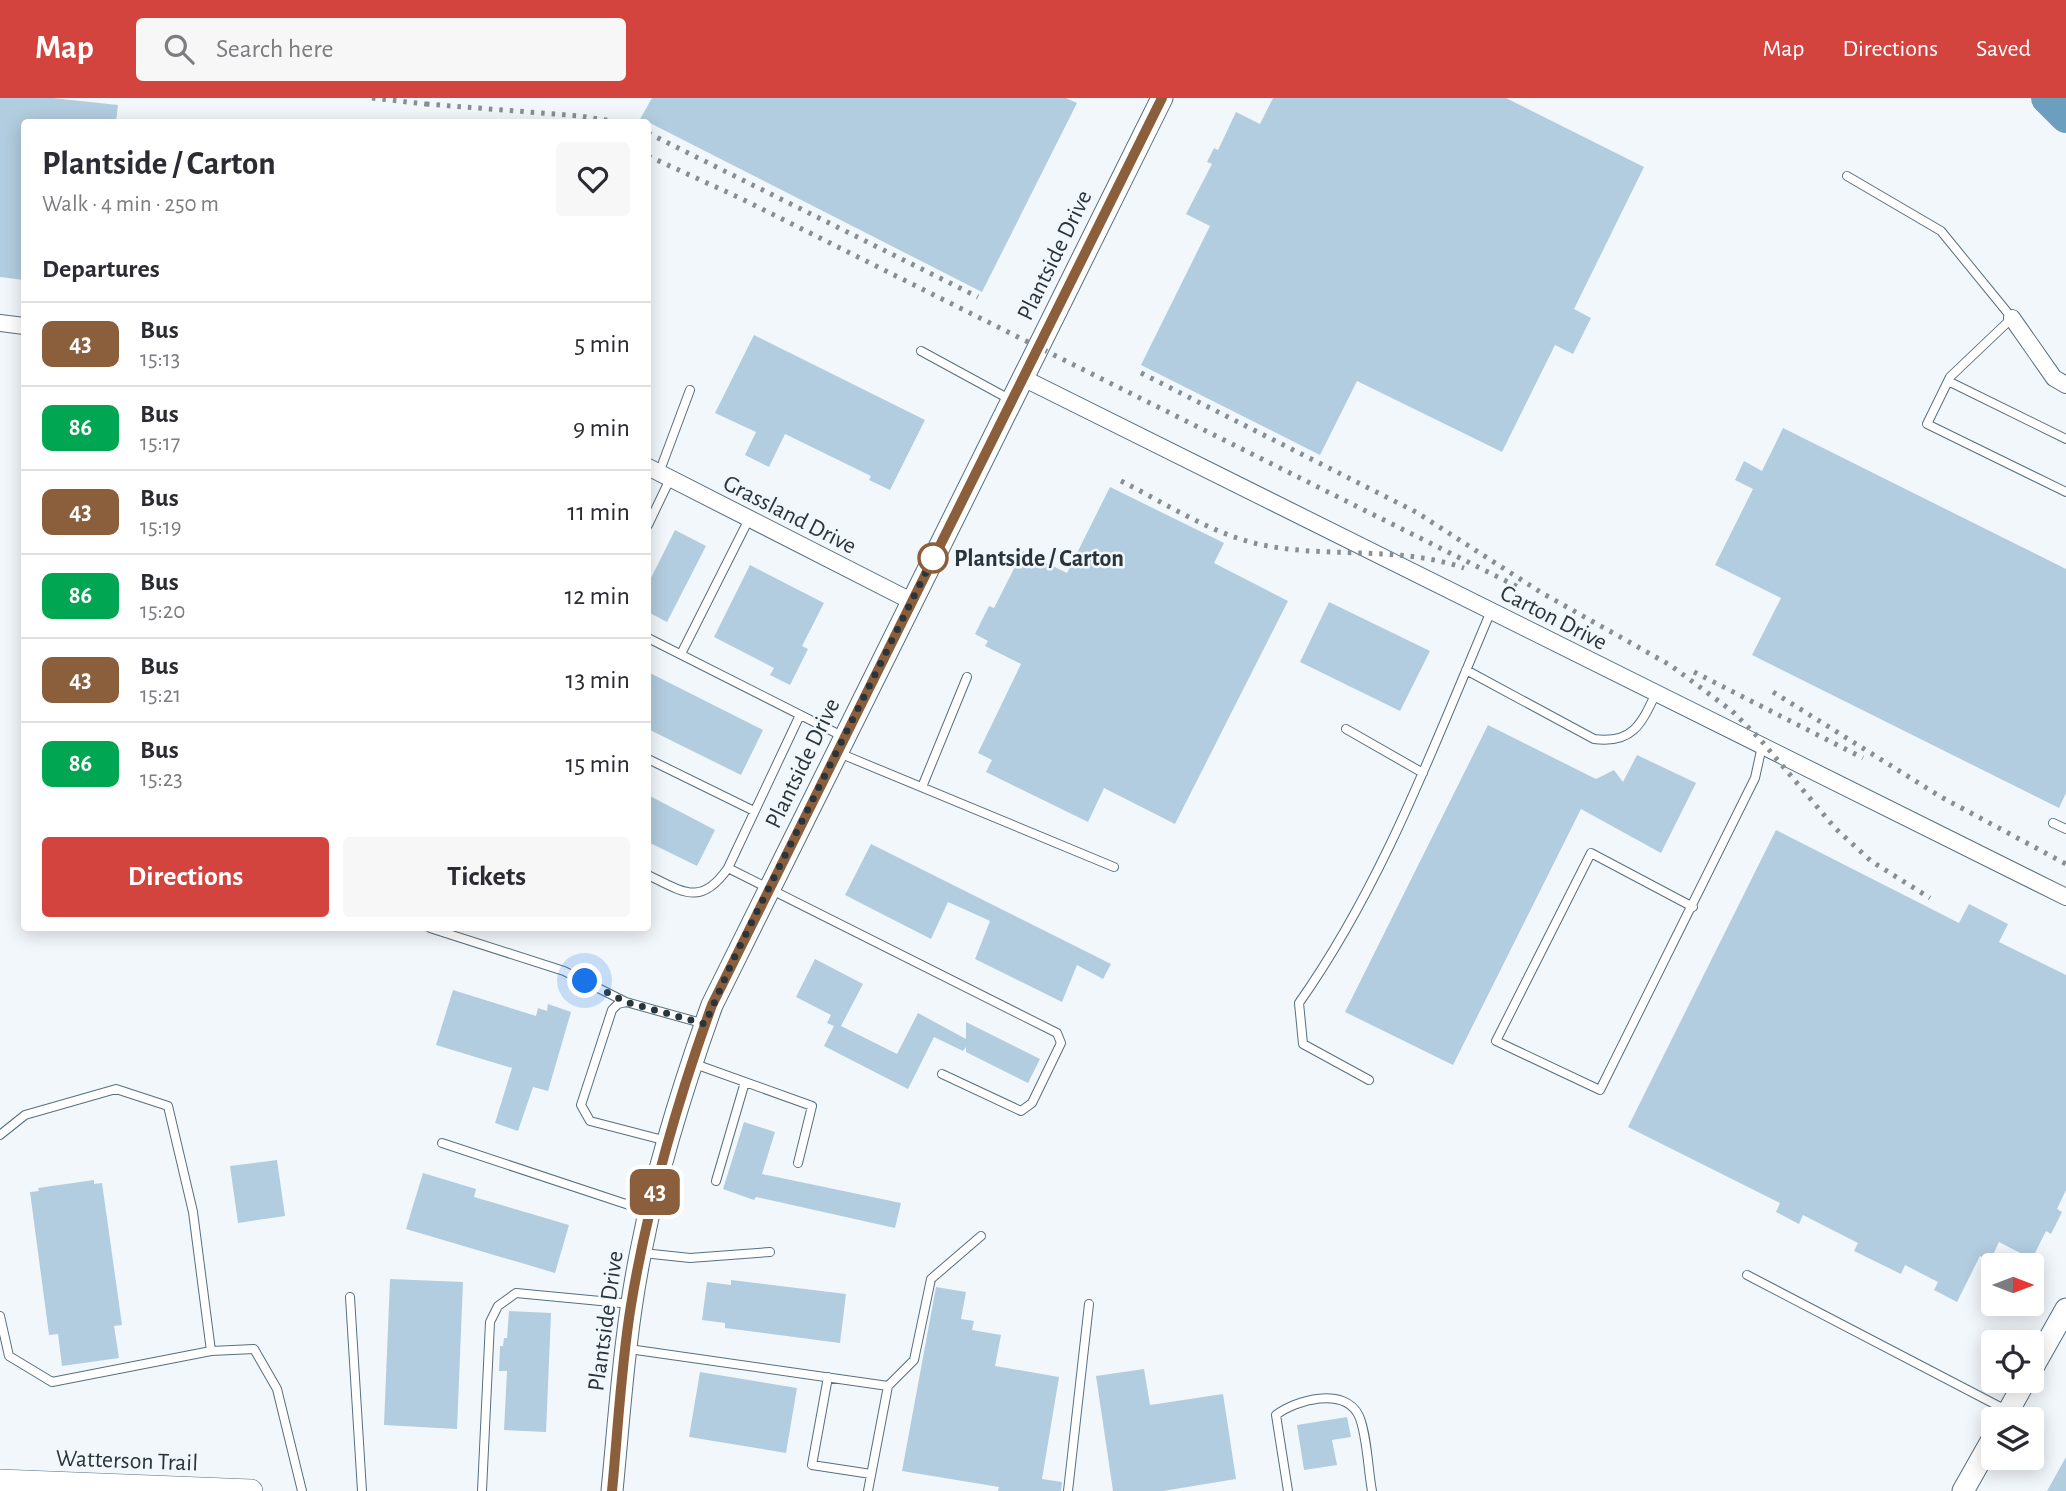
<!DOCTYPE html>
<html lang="en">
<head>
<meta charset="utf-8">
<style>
  body { margin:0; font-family:"Alegreya Sans",sans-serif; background:#f7f7f7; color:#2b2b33; height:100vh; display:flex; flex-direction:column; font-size:26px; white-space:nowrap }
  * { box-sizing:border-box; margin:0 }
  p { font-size:23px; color:#7c7c81 }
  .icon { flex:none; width:38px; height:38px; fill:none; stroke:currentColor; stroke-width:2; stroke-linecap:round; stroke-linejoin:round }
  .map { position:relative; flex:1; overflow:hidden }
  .side { position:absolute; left:21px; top:21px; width:630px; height:812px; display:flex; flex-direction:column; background:#fff; border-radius:7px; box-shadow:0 4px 18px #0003 }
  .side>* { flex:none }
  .badge { padding:0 14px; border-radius:10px; font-size:24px; line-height:46px }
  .needle { width:46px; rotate:90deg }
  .buttons { position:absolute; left:1981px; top:1155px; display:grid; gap:14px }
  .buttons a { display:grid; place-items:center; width:63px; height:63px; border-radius:7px; background:#fff; box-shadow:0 4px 18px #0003; font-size:35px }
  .you { position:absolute; width:35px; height:35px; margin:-18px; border:5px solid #fff; border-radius:50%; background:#1a73e8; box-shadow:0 0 0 10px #1a73e833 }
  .map>.badge { position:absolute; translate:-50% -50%; box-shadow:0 0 0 4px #fff }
  h2 { padding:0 21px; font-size:26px; line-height:63px }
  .round { display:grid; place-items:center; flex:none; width:74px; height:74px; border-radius:7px; background:#f7f7f7 }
  .headline { display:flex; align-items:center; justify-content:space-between; height:119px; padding:0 21px }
  h1 { font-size:33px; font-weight:700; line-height:52px }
  .primary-button { display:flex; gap:14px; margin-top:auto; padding:14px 21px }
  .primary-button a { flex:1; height:80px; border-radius:7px; background:#d3443f; color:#fff; font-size:28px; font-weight:700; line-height:80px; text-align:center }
  .primary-button a+a { background:#f7f7f7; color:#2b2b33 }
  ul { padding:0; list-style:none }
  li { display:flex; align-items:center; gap:21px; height:84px; padding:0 21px; border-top:2px solid #e1e1e2 }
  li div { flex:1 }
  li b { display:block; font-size:26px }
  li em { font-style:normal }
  li .badge { min-width:77px; font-weight:700; text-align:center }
  header { display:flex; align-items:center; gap:42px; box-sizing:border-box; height:98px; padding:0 35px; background:#d3443f; color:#fff }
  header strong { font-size:33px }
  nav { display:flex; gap:38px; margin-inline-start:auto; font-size:24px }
  .search { width:490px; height:63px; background:#f7f7f7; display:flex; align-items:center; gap:18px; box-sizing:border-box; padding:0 24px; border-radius:7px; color:#7c7c81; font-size:26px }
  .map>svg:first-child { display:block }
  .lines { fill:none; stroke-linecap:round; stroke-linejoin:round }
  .river { stroke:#6c9ebd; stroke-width:32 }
  .building { fill:#b2cddf }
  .service-casing { stroke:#576f7f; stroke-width:10 }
  .minor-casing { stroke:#576f7f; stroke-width:18 }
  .tertiary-casing { stroke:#576f7f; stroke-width:23 }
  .secondary-casing { stroke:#576f7f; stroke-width:24 }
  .service { stroke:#fff; stroke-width:8 }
  .minor { stroke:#fff; stroke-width:16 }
  .tertiary { stroke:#fff; stroke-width:21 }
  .secondary { stroke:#fff; stroke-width:23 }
  .rail { stroke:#878f95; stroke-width:5; stroke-dasharray:3.5 7; stroke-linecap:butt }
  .line-casing { stroke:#fff; stroke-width:16 }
  .line { stroke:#8b5e3c; stroke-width:10 }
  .walk { stroke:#29343b; stroke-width:7; stroke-dasharray:0 12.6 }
  .stop-dot { fill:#fff; stroke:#8b5e3c; stroke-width:3.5 }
  .labels { text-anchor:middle; stroke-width:5; stroke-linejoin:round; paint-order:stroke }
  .street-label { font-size:24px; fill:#29343b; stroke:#f2f7fb }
  .stop-label { font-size:24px; font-weight:bold; fill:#29343b; stroke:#f2f7fb; text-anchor:start }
</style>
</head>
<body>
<header>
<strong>Map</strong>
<div class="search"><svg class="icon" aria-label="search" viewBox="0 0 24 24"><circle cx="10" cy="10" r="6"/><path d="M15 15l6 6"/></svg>Search here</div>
<nav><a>Map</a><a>Directions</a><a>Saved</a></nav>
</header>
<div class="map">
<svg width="2066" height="1393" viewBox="0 0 2066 1393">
  <rect width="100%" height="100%" fill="#f2f7fb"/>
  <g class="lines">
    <!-- river -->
    <path class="river" d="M2047,0l19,19"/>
  </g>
  <!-- building -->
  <path class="building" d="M0,0h53l65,7 -2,17h-92v158l-24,-3z
    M652,0h414l11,5 -95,189 -334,-170 -9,-1z
    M1273,0h233l138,69 -70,142 17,9 -18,36 -18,-9 -53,107 -145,-71 -37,74 -179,-90 69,-139 -24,-12 26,-50 -5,-2 7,-14 4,2 18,-38 24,12z
    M754,237l171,85 -35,70 -21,-10 2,-4 -86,-42 -16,33 -24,-12 11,-23 -41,-19z
    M1783,330l283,141v224l-7,15 -307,-153 29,-57 -66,-33 38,-76 -18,-9 9,-19 18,10z
    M1110,389l114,56 -10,20 74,38 -113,223 -71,-36 -16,34 -102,-50 6,-12 -14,-7 43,-89 -36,-18 3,-5 -13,-7 14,-28 5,2 29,-57 44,22z
    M675,432l31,16 -39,76 -19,-10v-28z
    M750,467l74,38 -22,43 6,3 -18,36 -20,-10 4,-7 -60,-31z
    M1329,504l101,49 -30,60 -100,-49z
    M648,574l115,58 -22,45 -93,-46z
    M1488,627l108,54 18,-9 9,12 14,-27 59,28 -35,70 -80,-44 -128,256 -108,-53z
    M648,697l67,35 -18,36 -49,-24z
    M1776,732l183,93 10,-19 39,20 -9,18 67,33v215l-9,19 5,3 -11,22 -5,-3 -14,28 -33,-17 -9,19 -10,-5 -23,46 -23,-12 4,-8 -33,-17 -4,9 -47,-23 4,-8 -55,-28 -4,9 -23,-12 4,-9 -152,-76z
    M871,746l240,120 -8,15 -26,-14 -15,37 -87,-43 15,-38 -13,-6 -29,-13 -17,37 -86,-44z
    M815,861l48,25 -22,42 56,28 21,-41 48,26v-17l74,37 -12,24 -62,-31v-5l-3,4 -29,-14 -26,52 -84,-43 10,-20 -7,-3 4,-8 -35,-18z
    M453,892l83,26 2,-8 9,3 1,-7 23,8 -23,79 -15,-4 -15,44 -23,-8 17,-55 -76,-23z
    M744,1024l31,10 -13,42 139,29 -6,25 -139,-31 -2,3 -31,-11z
    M277,1062l8,56 -47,7 -8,-57z
    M423,1075l53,16 -2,8 95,28 -14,48 -149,-44z
    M94,1082v4l8,-1 20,142 -8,1 5,32 -57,8 -4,-32 -9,1 -19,-143 9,-1 -1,-3z
    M390,1181l73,3 -6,147 -73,-4z
    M731,1182l115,14 -6,49 -115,-15v-5l-23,-3 5,-38 24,3z
    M936,1189l30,5 -5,27 13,2 -2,9 29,5 -6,31 64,11 -17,102 20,3 -1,9h-63l1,-4 -97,-16z
    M509,1213l42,2 -5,119 -42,-2 3,-59h-8l1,-25h3l1,-8h3z
    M1144,1271l6,36 73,-11 13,85 -73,12h-50l-17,-115z
    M700,1274l97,16 -11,65 -97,-16z
    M1347,1319l4,20 -19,3 5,25 -33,5 -7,-45z
    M2066,1359v34h-19z"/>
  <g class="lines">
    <!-- service casing -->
    <g class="service-casing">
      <path id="service" d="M1847,78l94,55 71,87 -62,59 -23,47 139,68
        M921,253l90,49
        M1948,283l118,58
        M659,375l31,-83
        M648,427l22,-46
        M648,540l196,99
        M681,556l68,-135
        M1466,572l128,69c38,5 47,-14 62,-46
        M1346,631l77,44
        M839,655l275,114
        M648,661l106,52
        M922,689l45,-110
        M2053,725l13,6
        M728,770l72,-153
        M648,777c35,17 53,32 80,-7l329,165 4,10 -29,60 -11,8 -79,-37
        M1693,809l-102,-54 -95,188 104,49 155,-312 7,-32
        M430,830l134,43 62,31
        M692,965l120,43 -14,57
        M1369,982l-66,-36 -4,-41c84,-119 135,-258 192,-392
        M0,1037l25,-20 91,-26 52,17 25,106 18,139
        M667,1043l-77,-20 -9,-16 31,-95 6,-6 8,-2 79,22
        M442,1045l205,68
        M716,1083l29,-99
        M643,1155l47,5 80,-6
        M1747,1177l261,136
        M350,1199l12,194
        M0,1218l9,40 43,26 159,-31 43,-2 23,40 25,102
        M629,1251l259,37 -20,105
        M828,1279l-16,88 59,9
        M888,1288l26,-26 17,-81 50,-43
        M482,1393l8,-169 8,-16 18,-13 116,11
        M1068,1393l21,-187
        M1288,1393l-12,-76c19,-15 69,-29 83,1 8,18 9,54 13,75"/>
    </g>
    <!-- minor casing -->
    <g class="minor-casing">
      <path id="minor" d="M2012,220l42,60 12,7
        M0,225l24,3
        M1023,280l1043,519
        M648,369l263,134"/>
    </g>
    <!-- tertiary casing -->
    <g class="tertiary-casing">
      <path id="tertiary" d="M2032,1271l34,-60
        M2004,1321l21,-38
        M612,1393c8,-82 13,-164 30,-245 16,-81 42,-163 70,-241l450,-907
        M1963,1393l30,-53"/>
    </g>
    <!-- secondary casing -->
    <g class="secondary-casing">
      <path id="secondary" d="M0,1383l251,10"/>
    </g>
    <!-- service -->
    <use href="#service" class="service"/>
    <!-- minor -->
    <use href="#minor" class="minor"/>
    <!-- tertiary -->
    <use href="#tertiary" class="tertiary"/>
    <!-- secondary -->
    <use href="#secondary" class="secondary"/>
    <!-- rail -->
    <path class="rail" d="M372,0l62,7
      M426,6l154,12 38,6
      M648,35l330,164
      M648,58l92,42 782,391
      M1141,275l275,139 126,81 128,72 62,46 27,27 76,90 36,33 59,37
      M1121,383c46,23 95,56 147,65 65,12 133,0 196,22
      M1694,574l169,86
      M1773,594l168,105 125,67"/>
  </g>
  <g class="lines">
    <!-- line casing -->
    <g class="line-casing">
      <path id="line" d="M612,1393c6,-62 9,-125 19,-186 17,-102 46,-203 81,-300l450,-907"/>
    </g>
    <!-- line -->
    <use href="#line" class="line"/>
    <!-- walk -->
    <path class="walk" d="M585,883l41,21 79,22 28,-64 200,-402"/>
  </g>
  <!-- markers -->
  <circle class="stop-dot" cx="933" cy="460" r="14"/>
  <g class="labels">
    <!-- street labels -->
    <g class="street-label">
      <text transform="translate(1054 157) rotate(-64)" y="8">Plantside Drive</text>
      <text transform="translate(790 416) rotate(27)" y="8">Grassland Drive</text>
      <text transform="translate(1554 519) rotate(27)" y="8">Carton Drive</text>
      <text transform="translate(802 665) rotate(-64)" y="8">Plantside Drive</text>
      <text transform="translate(605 1223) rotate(-82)" y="8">Plantside Drive</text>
      <text transform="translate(127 1362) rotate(2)" y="8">Watterson Trail</text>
    </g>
    <!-- stop labels -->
    <g class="stop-label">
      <text x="954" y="468">Plantside / Carton</text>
    </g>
  </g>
</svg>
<div class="buttons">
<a><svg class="needle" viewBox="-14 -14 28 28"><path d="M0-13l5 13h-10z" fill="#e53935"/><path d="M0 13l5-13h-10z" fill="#7c7c81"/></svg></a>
<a><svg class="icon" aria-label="locate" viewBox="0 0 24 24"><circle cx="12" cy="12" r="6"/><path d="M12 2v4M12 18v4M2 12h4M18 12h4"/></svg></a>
<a><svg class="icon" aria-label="layers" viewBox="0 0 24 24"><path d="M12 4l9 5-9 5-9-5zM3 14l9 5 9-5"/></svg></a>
</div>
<div class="you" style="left:585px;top:883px"></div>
<b class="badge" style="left:655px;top:1094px;background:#8b5e3c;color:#fff">43</b>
<section class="side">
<div class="headline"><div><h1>Plantside / Carton</h1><p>Walk · 4 min · 250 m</p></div><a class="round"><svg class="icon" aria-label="heart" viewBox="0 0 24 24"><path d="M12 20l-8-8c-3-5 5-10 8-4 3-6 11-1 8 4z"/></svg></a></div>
<h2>Departures</h2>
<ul>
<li><span class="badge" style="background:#8b5e3c;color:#fff">43</span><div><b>Bus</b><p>15:13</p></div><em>5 min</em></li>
<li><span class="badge" style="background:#00a651;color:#fff">86</span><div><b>Bus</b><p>15:17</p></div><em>9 min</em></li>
<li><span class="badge" style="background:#8b5e3c;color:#fff">43</span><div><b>Bus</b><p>15:19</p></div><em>11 min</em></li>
<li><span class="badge" style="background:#00a651;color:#fff">86</span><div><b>Bus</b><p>15:20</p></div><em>12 min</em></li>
<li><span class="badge" style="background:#8b5e3c;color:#fff">43</span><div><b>Bus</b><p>15:21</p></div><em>13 min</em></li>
<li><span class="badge" style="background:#00a651;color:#fff">86</span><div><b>Bus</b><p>15:23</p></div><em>15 min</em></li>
</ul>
<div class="primary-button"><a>Directions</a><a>Tickets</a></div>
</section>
</div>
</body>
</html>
